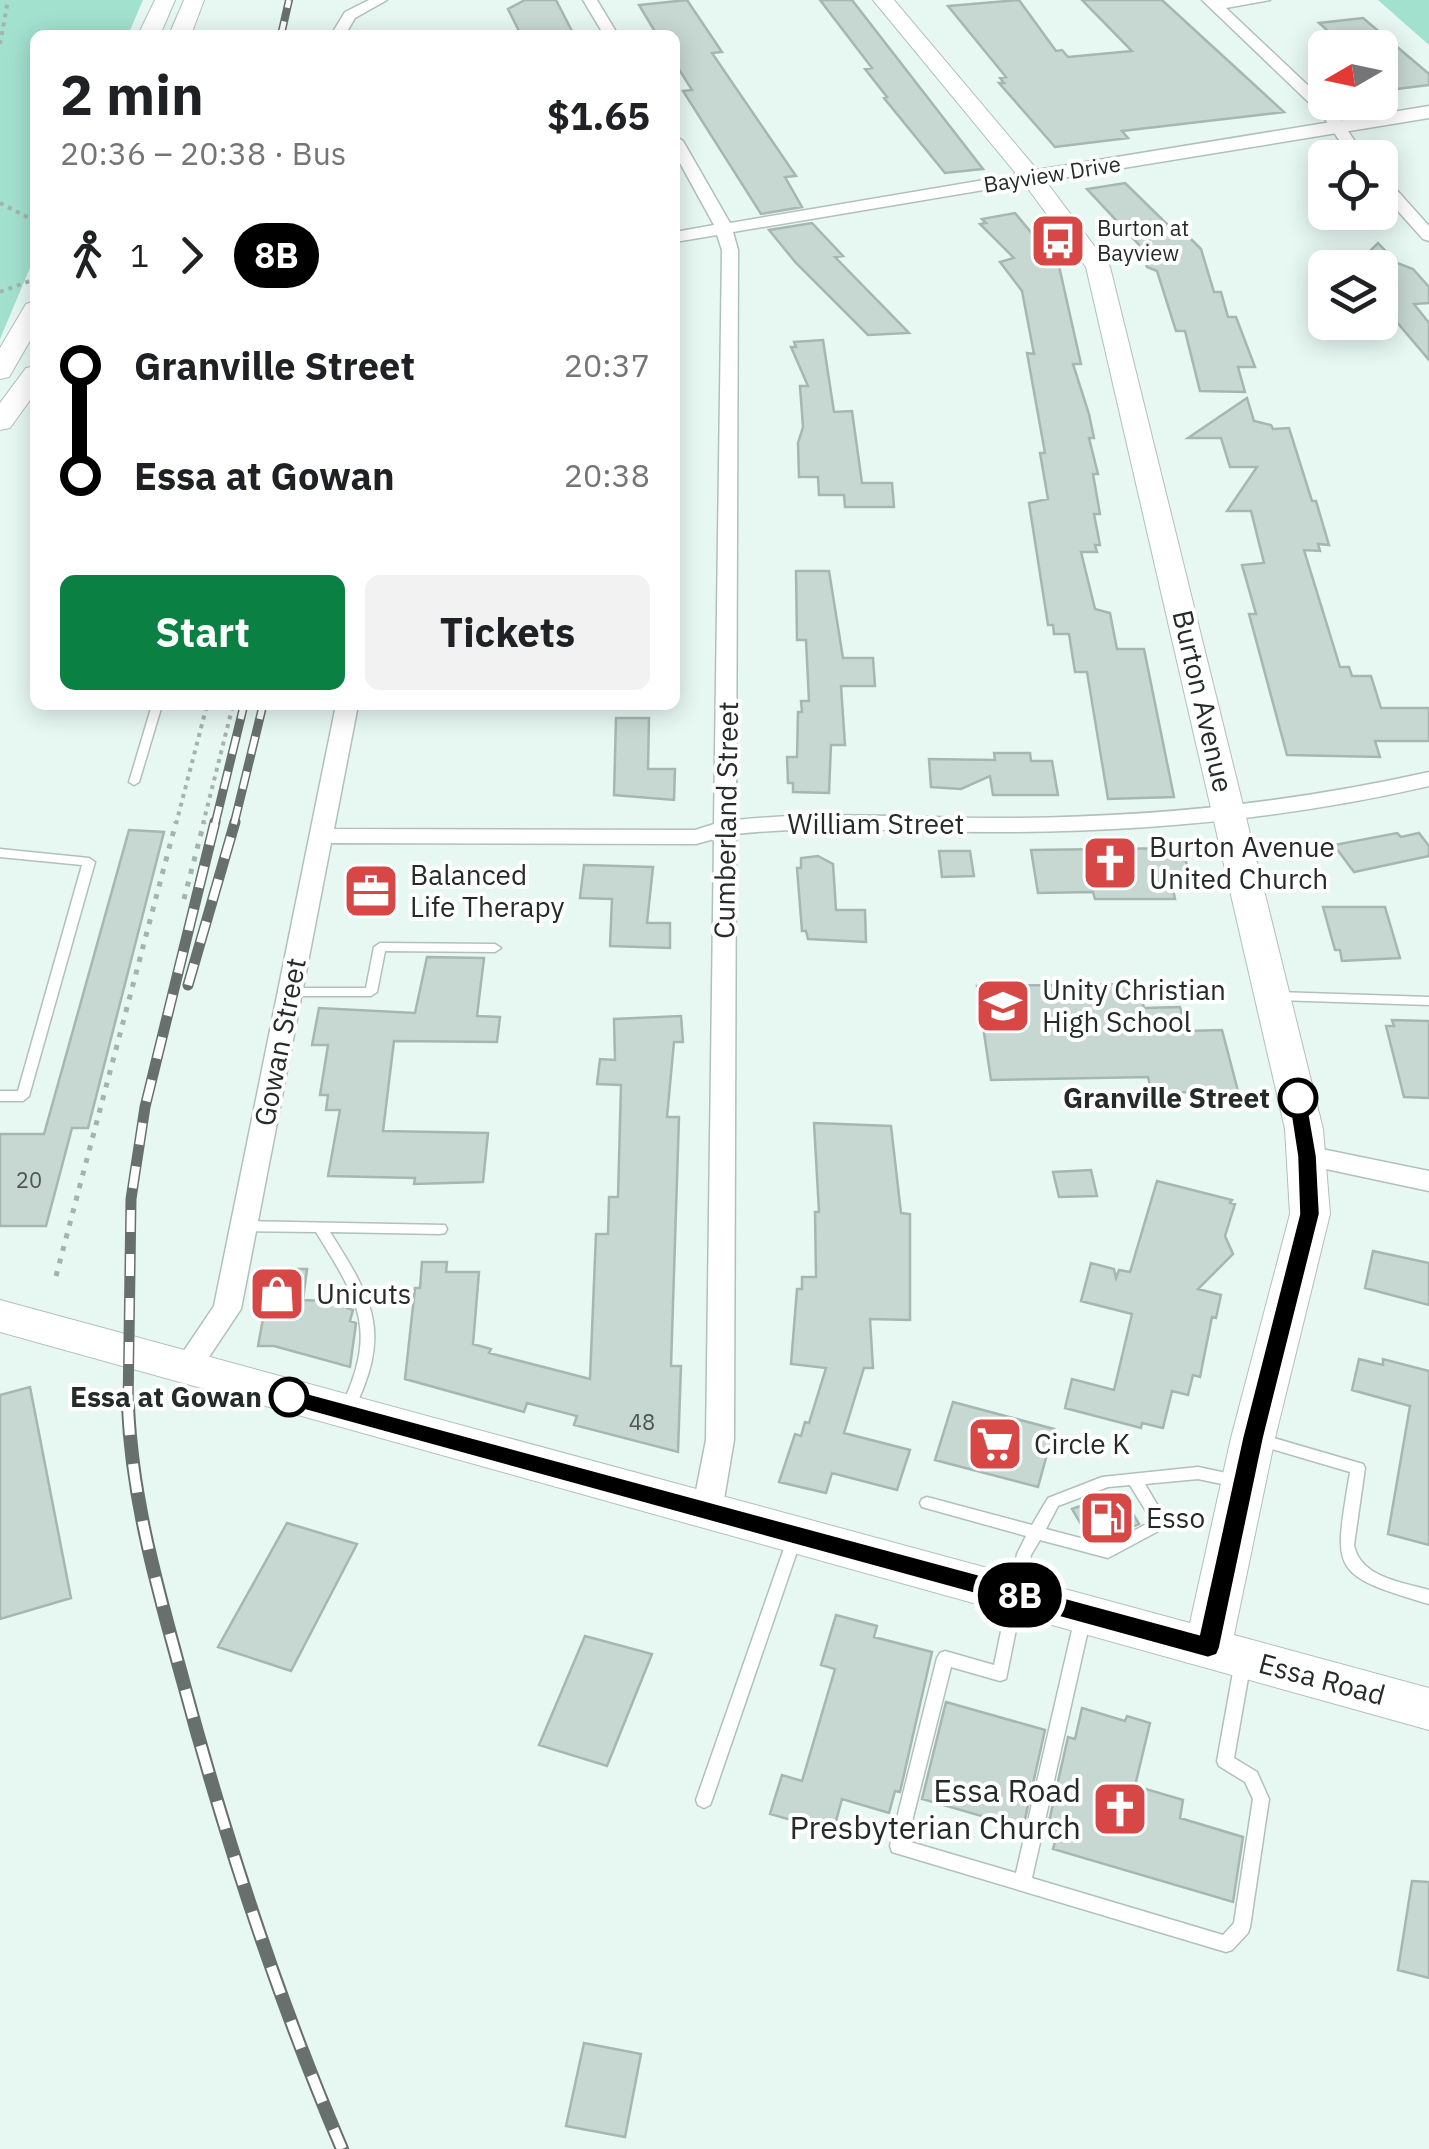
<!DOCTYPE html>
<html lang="en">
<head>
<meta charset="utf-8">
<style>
  body { margin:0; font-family:"IBM Plex Sans",sans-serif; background:#f2f2f2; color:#202124; height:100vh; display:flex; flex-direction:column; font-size:38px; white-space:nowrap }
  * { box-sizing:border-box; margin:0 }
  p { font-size:32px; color:#757577 }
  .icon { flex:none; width:55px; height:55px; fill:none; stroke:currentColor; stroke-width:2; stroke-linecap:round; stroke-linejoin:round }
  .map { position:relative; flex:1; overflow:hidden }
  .drawer { position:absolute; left:30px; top:30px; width:650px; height:680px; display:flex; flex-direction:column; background:#fff; border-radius:15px; box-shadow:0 5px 25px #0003 }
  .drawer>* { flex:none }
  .badge { padding:0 20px; border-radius:32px; font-size:35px; line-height:65px }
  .needle { width:65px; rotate:261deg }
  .buttons { position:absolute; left:1308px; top:30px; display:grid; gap:20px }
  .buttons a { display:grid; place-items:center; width:90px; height:90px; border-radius:15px; background:#fff; box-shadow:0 5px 25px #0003; font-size:50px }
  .map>.badge { position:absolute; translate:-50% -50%; box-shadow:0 0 0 5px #fff }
  .legs { display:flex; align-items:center; gap:15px; height:110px; padding:0 30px; font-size:32px }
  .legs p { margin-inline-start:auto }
  .overview { display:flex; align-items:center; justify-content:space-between; height:170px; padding:0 30px }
  h1 { font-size:55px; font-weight:700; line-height:75px }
  .cta { display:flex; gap:20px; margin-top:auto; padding:20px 30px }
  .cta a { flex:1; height:115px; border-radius:15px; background:#0b8043; color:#fff; font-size:40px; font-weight:700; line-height:115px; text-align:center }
  .cta a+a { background:#f2f2f2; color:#202124 }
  ul { padding:0 30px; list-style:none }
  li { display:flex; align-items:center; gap:35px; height:110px; font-size:38px }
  li i { display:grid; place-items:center; width:15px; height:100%; margin:0 12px; background:currentColor }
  li i::after { content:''; width:25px; height:25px; margin:-12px; border:8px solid; border-radius:50%; background:#fff }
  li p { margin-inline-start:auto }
  li:first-child i { background:linear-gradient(#0000 50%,currentColor 0) }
  li:last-child i { background:linear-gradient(currentColor 50%,#0000 0) }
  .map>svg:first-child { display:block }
  .green { fill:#a3e1cf }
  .building { fill:#c7d8d2; stroke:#a6b6b1; stroke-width:2.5 }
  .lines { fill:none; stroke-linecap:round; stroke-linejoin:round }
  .service-casing { stroke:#b0c0bb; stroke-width:3 }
  .minor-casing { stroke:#b0c0bb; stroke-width:3 }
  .tertiary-casing { stroke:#b0c0bb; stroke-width:3 }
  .secondary-casing { stroke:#b0c0bb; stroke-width:2 }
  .path-far1 { stroke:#a5b2ae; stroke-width:4; stroke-dasharray:4 5; stroke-linecap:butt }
  .path { stroke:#a5b2ae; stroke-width:5; stroke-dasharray:5 8; stroke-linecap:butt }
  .service { fill:#fff; fill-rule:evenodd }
  .minor { fill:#fff; fill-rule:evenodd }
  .tertiary { fill:#fff; fill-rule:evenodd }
  .secondary { fill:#fff; fill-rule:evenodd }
  .rail-far3-casing { stroke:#67706d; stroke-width:8 }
  .rail-far2-casing { stroke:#67706d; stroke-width:9 }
  .rail-far1-casing { stroke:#67706d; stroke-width:11 }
  .rail-casing { stroke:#67706d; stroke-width:14 }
  .rail-far3 { stroke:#fff; stroke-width:5; stroke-dasharray:14; stroke-linecap:butt }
  .rail-far2 { stroke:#fff; stroke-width:6; stroke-dasharray:18; stroke-linecap:butt }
  .rail-far1 { stroke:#fff; stroke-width:8; stroke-dasharray:22; stroke-linecap:butt }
  .rail { stroke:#fff; stroke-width:10; stroke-dasharray:29; stroke-linecap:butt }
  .line-1 { fill:#000; stroke:#fff; stroke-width:2.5 }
  .stop-1-dot { fill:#fff; stroke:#000; stroke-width:5 }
  .labels { text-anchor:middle; stroke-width:8; stroke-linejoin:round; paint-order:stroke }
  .far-street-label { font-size:22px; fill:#252b29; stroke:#fff }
  .far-poi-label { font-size:22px; fill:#252b29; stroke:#fff; text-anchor:start }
  .number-label { font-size:22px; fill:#4e5653 }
  .street-label { font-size:28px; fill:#252b29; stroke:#fff }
  .poi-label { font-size:28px; fill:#252b29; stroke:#fff; text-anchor:start }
  .stop-label { font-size:28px; font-weight:bold; fill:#252b29; stroke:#fff; text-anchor:end }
  .near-poi-label { font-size:32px; fill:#252b29; stroke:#fff; text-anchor:end }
</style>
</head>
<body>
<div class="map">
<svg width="1429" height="2149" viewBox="0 0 1429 2149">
  <rect width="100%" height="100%" fill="#e7f8f3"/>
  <!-- green -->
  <path class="green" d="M0,0h143l-15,35h-93v221l-35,83z
    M1378,0h51v45z"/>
  <!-- building -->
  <path class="building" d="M525,0h31l18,35h-53l-13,-26z
    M687,0l35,52 -10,1 84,123 -11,1 17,30 -41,7 -78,-123 9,-1 -17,-27v-28h-18l-18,-30z
    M820,0h32l131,169 -38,4 -61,-75 3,-1 -22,-28 7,-1z
    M1019,0l37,51 6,-1 6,7 64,-6 -50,-51h80l122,112 -162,19 6,7 -73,9 -56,-64h5l-4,-5 6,-1 -58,-71z
    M1363,18l66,56v11l-49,6v-43h-33l-28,-25z
    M1125,183l51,50 8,-1 17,17 13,43h7l7,25h8l19,50h-17l7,25 -45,-1 -15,-60h-9l-19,-60 -10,-4 -6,-20 -54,-58z
    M1015,213l44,53 22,98h-8l16,50 5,24h-5l9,36h-5l7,40h-6l6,31h-5l2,7h-16l14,57 15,4 7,36h27l30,148 -66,2 -21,-127h-12l-6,-38h-15l-1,-9h-5l-19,-122 19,-4 -8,-46h5l-18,-100 7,1 -12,-63 -22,-29 14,-4 -34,-34 6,-1 -4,-4z
    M812,223l31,33 -8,1 74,76 -41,2 -72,-72 -27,-33z
    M1378,243l19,20 16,6 16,18v16l-15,1 15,19v37l-45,-53h-4v-39h-11l-7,-9z
    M823,340l11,72 18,-1 10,72h30l2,24h-49l-1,-12h-25l-1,-18h-19l-1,-34 5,-16 -3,-41h8l-17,-39h5l-2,-5z
    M1247,398l7,23 17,4 2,4 16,-1 23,73h4l13,44 -11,-1 2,7 -16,-1 36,117h9l3,9h19l10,32h48v33h-54l5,16 -93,-2 -38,-141h7l-14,-49 22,-2 -13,-52h-24l30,-44h-27l-9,-29h-33z
    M796,571h33l14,87h30l2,28h-34l4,59h-14l-2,48 -36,-1v-9h-5l-1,-26h10l1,-45h4l-1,-11h8l-3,-61h-9z
    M616,718h33l-1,51h27l-1,31 -60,-5z
    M994,753h36l1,8h21l6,34h-65l-3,-19 -29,13 -30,-2 -2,-28 66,1z
    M129,830l35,2 -76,296h-16l-26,98h-46v-92h44z
    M1397,833l4,4 18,-4 10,13v10l-75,16 -20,-27z
    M1183,848l8,36 -19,1 3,14h-80l-2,-7 -55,1 -7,-43z
    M939,851h31l4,25 -32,1z
    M818,856l15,8 3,46h29l1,32 -58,-3 -2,-8h-4l-5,-63h4v-10z
    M584,865l69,2 -6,56h23v25l-60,-2 2,-47 -32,-1z
    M365,872h26l-1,5h7l-5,30h-33z
    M1323,907h62l15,51 -58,3 -2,-11h-5z
    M427,957l57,1 -7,58 23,1 -3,25 -103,-1 -11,90 105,2 -5,49 -69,2 1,-6 -87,-2 12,-66h-14l2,-15h-8l8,-50h-16l7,-37 96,5z
    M1138,984l6,24 36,-1 6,24 36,-1 16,61 -86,2 -4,-16 -157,3 -14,-94z
    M681,1016l2,26h-9l-7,75h12l-8,249h10l-3,86 -104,-27 3,-9 -50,-13 -3,9 -119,-33 10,-91h5l2,-26h25l-1,10h33l-6,72 18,5 -2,4 101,26 6,-145h12l1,-37h9l3,-112 -24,-1 3,-25 15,1 -1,-41z
    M1392,1020l37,1v77l-25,-1 -18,-71h8z
    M814,1123l77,3 10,87 9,1v106l-40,-1 3,49h-9l-20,65 66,17 -13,40 -65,-17 -6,20 -47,-11 16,-48 6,2 4,-14 4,1 17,-55 -35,-4 6,-75h5v-12h14l-1,-65h4z
    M1091,1170l6,26 -38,1 -6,-25z
    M1157,1181l75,19 -2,3 5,1 -10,32 8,18 -35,35 23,6 -5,23 -4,-1 -12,60 -7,-2 -5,20 -16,-4 -9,37 -21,-5 -1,5 -76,-20 7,-29 42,11 18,-76 -51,-13 10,-38 23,6 2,9 3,-8 11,2z
    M1373,1251l56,12v42l-64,-17z
    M272,1269h35l-4,31 45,2 -1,6 6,2 -3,11 6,2 -6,44 -76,-21h-16z
    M1359,1359l24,6v-6l46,12v174l-41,-11 22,-128 -58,-16z
    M30,1387l41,211 -71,21v-224z
    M953,1402l101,27 -16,58 -103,-27z
    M1120,1492l19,32 -35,16 -16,-4 -16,-27z
    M287,1523l70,21 -66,127 -73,-24z
    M836,1615l41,11 -3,11 58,15 -32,140 -5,-1 -6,22 -47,-14 -9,33 -63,-18 12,-39 20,6 33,-112 -14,-4z
    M585,1636l67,18 -45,112 -68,-21z
    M946,1702l99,28 -22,98 -101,-29z
    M1082,1708l43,13 2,-5 23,7 -15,63 48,14 -3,18 63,19 -10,65 -180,-53 3,-11 -10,-3 22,-98 7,2z
    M1412,1881l17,1v96l-31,-8z
    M584,2043l57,11 -16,83 -59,-11z"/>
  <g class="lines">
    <!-- service casing -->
    <g class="service-casing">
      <path id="service" d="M152,705h10l-23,77 -5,3 -5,-3z
        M0,849l89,9 6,4 -66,234 -6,5h-23v-10h18l64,-226 -82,-8z
        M380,943l115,1 6,4 -6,4 -110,-1 -8,41 -6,4h-81l-6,-4 6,-4h76l8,-41z
        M1277,992l152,5v8l-152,-5 -6,-4z
        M244,1221l201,4 2,4 -2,4 -5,1 -110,-2c46,72 61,102 22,182l-5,2 -5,-2 -2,-4c38,-80 20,-107 -24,-178l-72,-1 -5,-1 -2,-4 2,-4z
        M1260,1434l103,30 2,4 -11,77c6,32 47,37 75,45v14c-101,-30 -95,-33 -79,-132l-95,-28 -2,-4 2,-4z
        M1198,1467l38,8 5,2 2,4 -2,4 -5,2 -38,-8 -53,5 23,39 -2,4 -58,31 -68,-18 -9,15 -25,124 -6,2 -49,-14 -44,174 109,32 59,-256 3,-5 5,-2 5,2 3,5 -59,261 191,57 11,-12 19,-124 -8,-17 -26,-16 -2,-5 18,-100 3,-5 5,-2 5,2 3,5 -17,97 23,14 12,27 -19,128 -2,6 -16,17 -6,2 -334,-100 -2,-6 47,-188 3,-5 5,-2 49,14 23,-111 9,-18 -104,-29 -2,-4 2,-4 5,-2 105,28 16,-27 54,-21zM1130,1485l22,36 -45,24 -61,-16 12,-23 50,-19z
        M795,1531l5,1 2,5 -90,263 -2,5 -6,3 -6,-3 -2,-5 92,-263 2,-5z"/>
    </g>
    <!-- minor casing -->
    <g class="minor-casing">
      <path id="minor" d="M369,0h18l-32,18 -10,17h-14l14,-23z
        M583,0h14l21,35h-14z
        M1202,0h68l-44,8 108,102 32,48h-15l-28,-42z
        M675,136l8,5 47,82 301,-51 8,5 -8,5 -298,50 5,18 -2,570c91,-10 185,-1 276,-2 141,-1 279,-15 417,-46v14c-138,32 -276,45 -417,46 -91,1 -185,-8 -276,2l-2,606 -12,71 -5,9 -10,4 -10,-4 -5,-9 14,-71 8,-601 -18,5 -365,-1 -90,466 -44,66 -10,3 -10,-3 -4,-8 41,-61 122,-601h22l-24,124 361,1 19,-6 8,-574 -5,-15 -42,7v-10l39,-7 -39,-71z
        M1380,176l6,2 43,48v15l-6,-2 -43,-48z
        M1307,1146l122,25v20l-131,-28 -4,-7 4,-7z"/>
    </g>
    <!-- tertiary casing -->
    <g class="tertiary-casing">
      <path id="tertiary" d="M1429,106v12l-398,65 -10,-6 10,-6z"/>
    </g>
    <!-- secondary casing -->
    <g class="secondary-casing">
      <path id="secondary" d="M155,0h20l-15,35h-22z
        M184,0h20l-13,35h-22z
        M873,0h21l145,172 71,95 213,862 7,85 -55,224 -41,197 195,53v42l-1429,-398v-32l1190,323 41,-185 59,-224 -5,-85 -199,-862 -63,-85z
        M35,301v31l-26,45 -9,2v-31l26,-44z
        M35,366v27l-25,35 -10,2v-27l26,-35z"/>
    </g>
    <!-- path-far1 -->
    <path class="path-far1" d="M0,44l8,-44
      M0,203l35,18
      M0,292l32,-12 3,-7
      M176,824l31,-119
      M203,824l30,-119"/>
    <!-- path -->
    <path class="path" d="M184,899l20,-77
      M56,1276l120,-454"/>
    <!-- service -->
    <use href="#service" class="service"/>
    <!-- minor -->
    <use href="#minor" class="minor"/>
    <!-- tertiary -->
    <use href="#tertiary" class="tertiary"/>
    <!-- secondary -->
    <use href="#secondary" class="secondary"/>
    <!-- rail-far3 casing -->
    <g class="rail-far3-casing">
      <path id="rail-far3" d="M281,35l8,-35"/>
    </g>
    <!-- rail-far2 casing -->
    <g class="rail-far2-casing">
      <path id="rail-far2" d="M215,824l29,-119
        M234,824l29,-119"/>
    </g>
    <!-- rail-far1 casing -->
    <g class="rail-far1-casing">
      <path id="rail-far1" d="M188,985l47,-163
        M128,1408l3,-209 14,-92 70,-285"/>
    </g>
    <!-- rail casing -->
    <g class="rail-casing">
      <path id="rail" d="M128,1406c4,95 30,184 55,275 43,160 94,316 159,468"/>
    </g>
    <!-- rail-far3 -->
    <use href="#rail-far3" class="rail-far3"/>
    <!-- rail-far2 -->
    <use href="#rail-far2" class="rail-far2"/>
    <!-- rail-far1 -->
    <use href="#rail-far1" class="rail-far1"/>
    <!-- rail -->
    <use href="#rail" class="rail"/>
  </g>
  <!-- line-1 -->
  <path class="line-1" d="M1298,1091l9,7 10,58 3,58 -56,224 -44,210 -3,7 -9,3 -919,-252 -11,-9 11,-9 910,246 43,-196 57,-224 -2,-58 -9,-58z"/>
  <!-- icons -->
  <defs>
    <g id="bus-square" transform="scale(2.875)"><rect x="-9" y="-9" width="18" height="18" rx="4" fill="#d64745" stroke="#fff"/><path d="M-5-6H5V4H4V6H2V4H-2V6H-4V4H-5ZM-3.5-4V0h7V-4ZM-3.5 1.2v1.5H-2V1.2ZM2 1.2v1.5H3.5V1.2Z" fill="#fff"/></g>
    <g id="church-square" transform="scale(2.875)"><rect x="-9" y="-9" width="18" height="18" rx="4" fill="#d64745" stroke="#fff"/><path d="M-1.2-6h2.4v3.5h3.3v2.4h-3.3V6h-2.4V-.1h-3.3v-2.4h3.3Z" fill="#fff"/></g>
    <g id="office-square" transform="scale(2.875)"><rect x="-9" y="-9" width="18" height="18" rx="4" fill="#d64745" stroke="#fff"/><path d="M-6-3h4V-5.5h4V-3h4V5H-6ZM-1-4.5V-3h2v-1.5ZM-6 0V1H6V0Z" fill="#fff"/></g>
    <g id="school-square" transform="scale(2.875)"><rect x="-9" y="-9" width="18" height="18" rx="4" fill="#d64745" stroke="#fff"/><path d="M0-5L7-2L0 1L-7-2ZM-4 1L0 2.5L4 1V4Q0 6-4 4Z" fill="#fff"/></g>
    <g id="shop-square" transform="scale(2.875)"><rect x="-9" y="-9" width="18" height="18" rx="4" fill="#d64745" stroke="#fff"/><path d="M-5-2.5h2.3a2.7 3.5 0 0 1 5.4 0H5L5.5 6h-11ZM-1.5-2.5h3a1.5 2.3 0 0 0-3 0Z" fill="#fff"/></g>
    <g id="supermarket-square" transform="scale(2.875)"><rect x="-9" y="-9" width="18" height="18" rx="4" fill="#d64745" stroke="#fff"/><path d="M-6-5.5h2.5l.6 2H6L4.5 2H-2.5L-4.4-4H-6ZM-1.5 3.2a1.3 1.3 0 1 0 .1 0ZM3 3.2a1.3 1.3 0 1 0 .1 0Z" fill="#fff"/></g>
    <g id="fuel-square" transform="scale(2.875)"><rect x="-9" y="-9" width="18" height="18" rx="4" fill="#d64745" stroke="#fff"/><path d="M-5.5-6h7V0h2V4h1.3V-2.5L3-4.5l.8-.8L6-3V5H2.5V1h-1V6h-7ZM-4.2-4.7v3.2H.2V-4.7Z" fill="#fff"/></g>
  </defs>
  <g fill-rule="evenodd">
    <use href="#bus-square" x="1058" y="241"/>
    <use href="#church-square" x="1110" y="863"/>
    <use href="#office-square" x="371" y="891"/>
    <use href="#school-square" x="1003" y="1006"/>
    <use href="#shop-square" x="277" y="1294"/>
    <use href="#supermarket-square" x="995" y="1444"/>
    <use href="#fuel-square" x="1107" y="1518"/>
    <use href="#church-square" x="1120" y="1809"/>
  </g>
  <!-- markers -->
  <g class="stop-1-dot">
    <circle cx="1298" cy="1098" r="18"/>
    <circle cx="289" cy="1397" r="18"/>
  </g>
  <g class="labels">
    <!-- far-street labels -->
    <g class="far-street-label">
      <text transform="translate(1052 174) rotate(-9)" y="8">Bayview Drive</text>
    </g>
    <!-- far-poi labels -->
    <g class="far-poi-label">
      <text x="1097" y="236">Burton at<tspan x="1097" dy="25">Bayview</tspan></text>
    </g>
    <!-- number labels -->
    <g class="number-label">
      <text x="29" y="1188">20</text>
      <text x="642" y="1430">48</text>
    </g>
    <!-- street labels -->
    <g class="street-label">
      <text transform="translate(1203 701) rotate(77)" y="10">Burton Avenue</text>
      <text transform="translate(726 820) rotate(-89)" y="10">Cumberland Street</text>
      <text x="876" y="834">William Street</text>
      <text transform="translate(280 1042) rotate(-79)" y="10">Gowan Street</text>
      <text transform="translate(1322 1679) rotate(15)" y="10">Essa Road</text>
    </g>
    <!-- poi labels -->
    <g class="poi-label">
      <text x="1149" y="857">Burton Avenue<tspan x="1149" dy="32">United Church</tspan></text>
      <text x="410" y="885">Balanced<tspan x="410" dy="32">Life Therapy</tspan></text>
      <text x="1042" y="1000">Unity Christian<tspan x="1042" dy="32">High School</tspan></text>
      <text x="316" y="1304">Unicuts</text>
      <text x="1034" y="1454">Circle K</text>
      <text x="1146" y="1528">Esso</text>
    </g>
    <!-- stop labels -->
    <g class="stop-label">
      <text x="1270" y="1108">Granville Street</text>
      <text x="262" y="1407">Essa at Gowan</text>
    </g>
    <!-- near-poi labels -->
    <g class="near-poi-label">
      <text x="1081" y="1802">Essa Road<tspan x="1081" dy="37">Presbyterian Church</tspan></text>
    </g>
  </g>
</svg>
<div class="buttons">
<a><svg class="needle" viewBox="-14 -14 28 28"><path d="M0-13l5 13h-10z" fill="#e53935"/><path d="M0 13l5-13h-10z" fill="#757577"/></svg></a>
<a><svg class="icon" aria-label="locate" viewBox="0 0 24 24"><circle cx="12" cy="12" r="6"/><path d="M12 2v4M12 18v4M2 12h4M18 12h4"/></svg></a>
<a><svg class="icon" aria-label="layers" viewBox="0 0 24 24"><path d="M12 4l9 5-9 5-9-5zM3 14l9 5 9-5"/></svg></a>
</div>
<b class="badge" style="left:1020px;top:1595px;background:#000;color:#fff">8B</b>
<section class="drawer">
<div class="overview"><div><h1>2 min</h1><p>20:36 – 20:38 · Bus</p></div><b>$1.65</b></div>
<div class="legs"><svg class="icon" aria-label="walk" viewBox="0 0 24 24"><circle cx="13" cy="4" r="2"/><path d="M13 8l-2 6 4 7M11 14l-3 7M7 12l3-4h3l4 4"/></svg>1<svg class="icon" aria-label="forward" viewBox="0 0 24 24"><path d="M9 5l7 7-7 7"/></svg><b class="badge" style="background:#000;color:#fff">8B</b></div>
<ul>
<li><i style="color:#000"></i><b>Granville Street</b><p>20:37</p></li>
<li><i style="color:#000"></i><b>Essa at Gowan</b><p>20:38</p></li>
</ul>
<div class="cta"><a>Start</a><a>Tickets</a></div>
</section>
</div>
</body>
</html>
